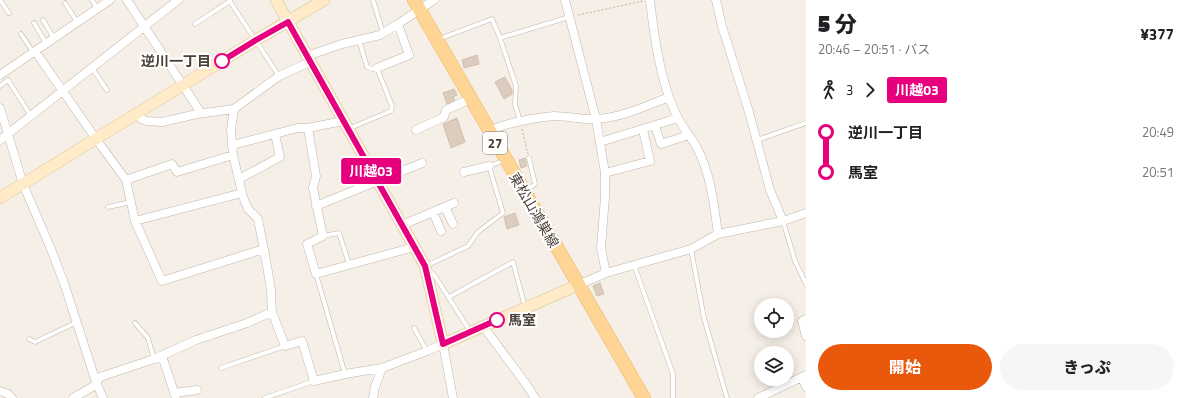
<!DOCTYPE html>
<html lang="ja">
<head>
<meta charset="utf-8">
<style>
  body { margin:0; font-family:"Titillium Web","Noto Sans JP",sans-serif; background:#f6f6f6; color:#202124; height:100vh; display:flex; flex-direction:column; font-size:15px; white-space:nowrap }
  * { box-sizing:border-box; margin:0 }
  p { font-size:13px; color:#757577 }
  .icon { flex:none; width:22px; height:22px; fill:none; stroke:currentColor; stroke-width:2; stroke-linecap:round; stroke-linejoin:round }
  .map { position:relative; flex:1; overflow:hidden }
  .drawer { display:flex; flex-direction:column; background:#fff; width:380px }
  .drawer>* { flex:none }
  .badge { padding:0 8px; border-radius:3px; font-size:14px; line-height:26px }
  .fabs { position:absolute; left:754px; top:298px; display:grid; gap:8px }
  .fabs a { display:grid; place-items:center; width:40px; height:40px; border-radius:50%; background:#fff; box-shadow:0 2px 10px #0003; font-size:20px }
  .map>.badge { position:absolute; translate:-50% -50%; box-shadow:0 0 0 2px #fff }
  .legs { display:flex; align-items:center; gap:6px; height:44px; padding:0 12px; font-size:13px }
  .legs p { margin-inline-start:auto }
  .head { display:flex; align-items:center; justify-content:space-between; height:68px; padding:0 12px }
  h1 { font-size:22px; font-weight:800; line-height:30px }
  .button { display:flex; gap:8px; margin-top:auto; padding:8px 12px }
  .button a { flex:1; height:46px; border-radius:24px; background:#ea580c; color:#fff; font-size:16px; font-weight:800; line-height:46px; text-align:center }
  .button a+a { background:#f6f6f6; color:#202124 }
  ul { padding:0 12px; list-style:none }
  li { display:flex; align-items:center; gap:14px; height:40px; font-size:15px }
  li i { display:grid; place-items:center; width:6px; height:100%; margin:0 5px; background:currentColor }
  li i::after { content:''; width:10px; height:10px; margin:-5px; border:3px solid; border-radius:50%; background:#fff }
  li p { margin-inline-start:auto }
  li:first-child i { background:linear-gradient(#0000 50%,currentColor 0) }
  li:last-child i { background:linear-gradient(currentColor 50%,#0000 0) }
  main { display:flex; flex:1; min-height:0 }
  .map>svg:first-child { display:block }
  .building { fill:#dbccbe; stroke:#d3c0ae }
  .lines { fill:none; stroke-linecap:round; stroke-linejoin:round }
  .lane-casing { stroke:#c1b6a9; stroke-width:5 }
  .street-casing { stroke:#c1b6a9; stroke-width:9 }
  .secondary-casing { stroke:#dcc195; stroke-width:12 }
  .primary-casing { stroke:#efb25b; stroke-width:14 }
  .path { stroke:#c5b098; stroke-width:1; stroke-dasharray:2 2; stroke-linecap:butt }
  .lane { stroke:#fff; stroke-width:4 }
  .street { stroke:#fff; stroke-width:8 }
  .secondary { stroke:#ffebc7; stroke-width:11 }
  .primary { stroke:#ffd596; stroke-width:13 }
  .line-1-casing { stroke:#fff; stroke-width:9 }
  .line-1 { stroke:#e6007e; stroke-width:6 }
  .stop-1-dot { fill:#fff; stroke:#e6007e; stroke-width:2 }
  .labels { text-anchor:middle; stroke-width:4; stroke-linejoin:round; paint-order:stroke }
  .shield { fill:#fff; stroke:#807972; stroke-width:1 }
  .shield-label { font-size:13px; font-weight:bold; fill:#493f35 }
  .stop-label { font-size:14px; font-weight:bold; fill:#493f35; stroke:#fff; text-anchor:end }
  .street-label { font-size:14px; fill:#493f35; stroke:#fff }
</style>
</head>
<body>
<main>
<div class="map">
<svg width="806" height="398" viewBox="0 0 806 398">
  <rect width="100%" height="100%" fill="#f5efe7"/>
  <!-- building -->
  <path class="building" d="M477,55l2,9 -15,4 -2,-8z
    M505,77l7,13v4l-8,5 -9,-17z
    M454,89l3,6 -4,2 2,3 -8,4 -4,-11z
    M457,118l8,24 -14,6 -8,-24z
    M525,158l2,8 -6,2 -2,-8z
    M515,213l4,12 -12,4 -3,-12z
    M600,283l4,11 -7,2 -4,-10z"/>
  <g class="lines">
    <!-- lane casing -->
    <g class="lane-casing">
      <path id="lane" d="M0,0l9,13
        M92,0l5,8
        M229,0l50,76
        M373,0l10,33
        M65,3l12,19
        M43,20l11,18
        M34,23l12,20
        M195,24l35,-23
        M21,34l12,18
        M500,38l16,48 -1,18 5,17
        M439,39l53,-20 8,19 69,-21
        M92,68l15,22
        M0,86l8,-6 23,36
        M348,129l43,-18 1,-5 -15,-38 -4,1 -6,-2 -8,-27
        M757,140l49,-17
        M526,191l9,-7 -6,-26
        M108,207l23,-5
        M783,221l12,40 11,23
        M323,236l16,-3 10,31
        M691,249l13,69 23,80
        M634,265l39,109v24
        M426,266l42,-20 10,-14 25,-19 -14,-47 16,-6
        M429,270l6,6 35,55
        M316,274l29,100
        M449,297l64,-35 12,45
        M135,323l13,15 6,21
        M414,328l13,23
        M29,339l6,3 42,-20
        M221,368l64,-22
        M265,398l49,-17"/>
    </g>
    <!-- street casing -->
    <g class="street-casing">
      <path id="street" d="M127,0l74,113
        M565,0l31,119 9,54v24l-4,51 5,25
        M650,0c4,36 10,79 25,112 5,13 16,24 22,36 14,26 17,57 21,86
        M716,0l6,26 27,86 21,78 13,31
        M35,51l61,88 30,41 9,41 107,-28
        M307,56l35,-12 38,-9 18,-11 36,-24
        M377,68l32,-13 -11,-31
        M0,75l110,-75
        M0,108l23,76 28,65 13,34 32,99 7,16
        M234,109l-3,21 2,25 10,42 5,12 10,10 9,47 4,24 1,22 13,34 17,-5 12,40 31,-7 37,-6 45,-17 16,-7 10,54
        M136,114l5,5 6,2 15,1 35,-8 37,-5 45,-33 31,-14
        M655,126l6,18 28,-9
        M308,128l8,48 -3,12 10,48 -16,8 9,30 98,-27
        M416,130l28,-13 2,-7 24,-11
        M488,131c14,-7 50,-14 66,-15 14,0 28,4 42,3 25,-1 50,-13 73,-22
        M0,140l178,-140
        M600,142l78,-24
        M232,145l66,-17h10l35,-7
        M464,172l25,-6
        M605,173l45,-12 -7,-31
        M239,179l41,-22 -5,-23
        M126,180l46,-16 5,8 56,-17
        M316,206l106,-43
        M445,207l8,17
        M433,212l8,19
        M135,221l27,60 102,-32
        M402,225l52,-22
        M578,285l28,-12 85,-24 27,-15 65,-13 23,-8
        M806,319l-4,2 4,15
        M483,326l43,58 9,14
        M162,356l14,42
        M802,377l4,10
        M0,391l8,3 4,4
        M174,393l23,-3
        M73,398l21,-12 6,-9 54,-18 42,-19 51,-17 25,-11
        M373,398l2,-11 7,-19
        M758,398l48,-23"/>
    </g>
    <!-- secondary casing -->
    <g class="secondary-casing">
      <path id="secondary" d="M276,0l149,266 18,78 135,-59
        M0,198l256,-158 68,-40"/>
    </g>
    <!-- primary casing -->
    <g class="primary-casing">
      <path id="primary" d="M414,0l230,398"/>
    </g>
    <!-- path -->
    <path class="path" d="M578,15l65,-14
      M522,129l6,25"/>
    <!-- lane -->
    <use href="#lane" class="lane"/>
    <!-- street -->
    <use href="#street" class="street"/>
    <!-- secondary -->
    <use href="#secondary" class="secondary"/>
    <!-- primary -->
    <use href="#primary" class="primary"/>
  </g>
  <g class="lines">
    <!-- line-1 casing -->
    <g class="line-1-casing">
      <path id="line-1" d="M222,61l34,-21 32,-18 137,244 18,78 54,-24"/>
    </g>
    <!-- line-1 -->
    <use href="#line-1" class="line-1"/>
  </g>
  <!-- markers -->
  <g class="stop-1-dot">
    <circle cx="222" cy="61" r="7"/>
    <circle cx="497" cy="320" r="7"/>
  </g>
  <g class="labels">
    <!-- shield labels -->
    <rect class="shield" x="483" y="132" width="24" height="22" rx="3"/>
    <g class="shield-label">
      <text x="495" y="148">27</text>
    </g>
    <!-- stop labels -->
    <g class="stop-label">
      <text x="211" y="66">逆川一丁目</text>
      <text x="508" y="325" text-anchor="start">馬室</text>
    </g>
    <!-- street labels -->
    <g class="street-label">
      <text transform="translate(534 210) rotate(60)" y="5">東松山鴻巣線</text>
    </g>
  </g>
</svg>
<div class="fabs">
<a><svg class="icon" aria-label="locate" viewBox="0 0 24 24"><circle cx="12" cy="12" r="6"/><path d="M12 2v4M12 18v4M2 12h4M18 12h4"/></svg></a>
<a><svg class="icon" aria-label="layers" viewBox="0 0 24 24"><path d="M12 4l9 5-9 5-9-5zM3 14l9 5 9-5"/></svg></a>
</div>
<b class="badge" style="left:371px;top:171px;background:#e6007e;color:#fff">川越03</b>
</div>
<section class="drawer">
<div class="head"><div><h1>5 分</h1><p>20:46 – 20:51 · バス</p></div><b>¥377</b></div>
<div class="legs"><svg class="icon" aria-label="walk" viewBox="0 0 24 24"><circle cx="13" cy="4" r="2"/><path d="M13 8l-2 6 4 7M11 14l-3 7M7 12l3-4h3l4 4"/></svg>3<svg class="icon" aria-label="forward" viewBox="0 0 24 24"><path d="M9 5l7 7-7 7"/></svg><b class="badge" style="background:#e6007e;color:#fff">川越03</b></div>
<ul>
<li><i style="color:#e6007e"></i><b>逆川一丁目</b><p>20:49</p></li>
<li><i style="color:#e6007e"></i><b>馬室</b><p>20:51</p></li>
</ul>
<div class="button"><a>開始</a><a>きっぷ</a></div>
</section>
</main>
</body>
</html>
